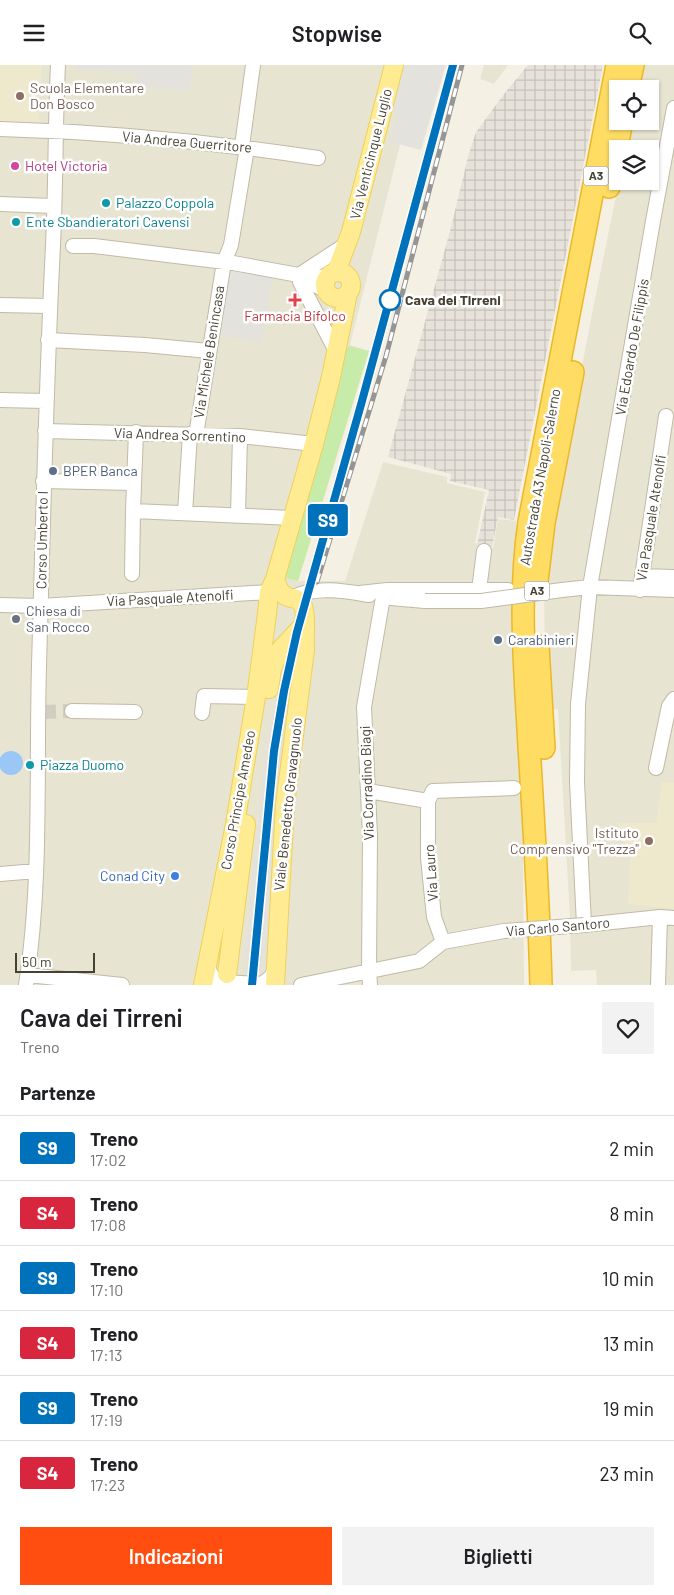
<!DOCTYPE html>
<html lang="it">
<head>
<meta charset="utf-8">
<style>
  body { margin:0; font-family:Barlow,sans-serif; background:#f2f2f2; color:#202124; height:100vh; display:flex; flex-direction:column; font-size:19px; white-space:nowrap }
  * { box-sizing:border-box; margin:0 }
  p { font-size:16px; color:#757577 }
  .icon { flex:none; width:28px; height:28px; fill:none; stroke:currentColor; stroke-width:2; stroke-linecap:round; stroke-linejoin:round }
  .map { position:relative; height:920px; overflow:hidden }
  .details { display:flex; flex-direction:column; background:#fff; flex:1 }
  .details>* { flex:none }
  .badge { padding:0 10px; border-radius:4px; font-size:18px; line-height:32px }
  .controls { position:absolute; left:609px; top:15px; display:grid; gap:10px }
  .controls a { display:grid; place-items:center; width:50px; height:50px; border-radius:0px; background:#fff; box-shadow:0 1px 4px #0004; font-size:25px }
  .scale { position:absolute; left:15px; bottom:12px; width:80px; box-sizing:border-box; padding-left:5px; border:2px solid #464133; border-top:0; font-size:14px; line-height:18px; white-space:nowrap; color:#464133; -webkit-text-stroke:4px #fff; paint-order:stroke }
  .map>.badge { position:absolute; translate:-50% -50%; box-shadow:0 0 0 2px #fff }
  h2 { padding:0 20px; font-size:19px; line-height:45px }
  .round { display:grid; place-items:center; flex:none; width:52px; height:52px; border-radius:0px; background:#f2f2f2 }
  .head { display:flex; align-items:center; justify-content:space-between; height:85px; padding:0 20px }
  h1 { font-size:24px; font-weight:600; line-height:38px }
  .cta { display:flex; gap:10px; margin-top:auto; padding:10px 20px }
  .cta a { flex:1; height:58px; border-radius:0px; background:#ff4e10; color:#fff; font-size:20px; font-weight:600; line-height:58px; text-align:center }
  .cta a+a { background:#f2f2f2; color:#202124 }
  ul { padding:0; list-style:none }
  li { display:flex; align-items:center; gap:15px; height:65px; padding:0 20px; border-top:1px solid #e0e0e0 }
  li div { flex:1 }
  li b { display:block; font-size:19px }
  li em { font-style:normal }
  li .badge { min-width:55px; font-weight:700; text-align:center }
  header { display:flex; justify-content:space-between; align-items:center; height:65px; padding:0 20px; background:#fff; font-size:22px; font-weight:600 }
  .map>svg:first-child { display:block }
  .residential { fill:#e8e4d2 }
  .industrial { fill:url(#industrial-grid) }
  .education { fill:#eee8cd }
  .green { fill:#c7eca9 }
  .parking { fill:#e4e2dd }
  .water { fill:#9bc7f6 }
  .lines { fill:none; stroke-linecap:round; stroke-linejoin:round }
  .minor-tunnel { stroke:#d1cec1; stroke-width:14; stroke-dasharray:14 7; stroke-linecap:butt }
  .minor-casing { stroke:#c0baa6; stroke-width:16 }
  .major-casing { stroke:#eed158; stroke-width:20 }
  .highway-casing { stroke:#ebb827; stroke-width:24 }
  .minor { stroke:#fff; stroke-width:14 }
  .major { stroke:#ffec92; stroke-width:18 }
  .highway { stroke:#ffdc64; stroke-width:21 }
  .rail-casing { stroke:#959595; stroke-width:5 }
  .rail { stroke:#fff; stroke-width:3; stroke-dasharray:9; stroke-linecap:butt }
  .minor-bridge-casing { stroke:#c0baa6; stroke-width:16; stroke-linecap:butt }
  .minor-bridge { stroke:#fff; stroke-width:14 }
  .line-casing { stroke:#fff; stroke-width:11 }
  .line { stroke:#0072bc; stroke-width:8 }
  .education-dot { fill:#8d6e63; stroke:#fff; stroke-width:2 }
  .hotel-dot { fill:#d1479c; stroke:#fff; stroke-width:2 }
  .culture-dot { fill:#0f9aa8; stroke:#fff; stroke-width:2 }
  .health-dot { fill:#e0444e; stroke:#fff; stroke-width:2 }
  .stop-dot { fill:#fff; stroke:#0072bc; stroke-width:2.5 }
  .service-dot { fill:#5c6f8a; stroke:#fff; stroke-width:2 }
  .worship-dot { fill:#6b7280; stroke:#fff; stroke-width:2 }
  .shop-dot { fill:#3f7fe0; stroke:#fff; stroke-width:2 }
  .labels { text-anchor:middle; stroke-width:5; stroke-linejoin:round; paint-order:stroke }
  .shield { fill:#fff; stroke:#7e7a70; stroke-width:1 }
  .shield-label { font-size:12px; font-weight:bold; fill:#464133 }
  .education-label { font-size:14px; fill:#785e54; stroke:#fff; text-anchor:start }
  .street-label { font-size:14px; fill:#464133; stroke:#fff }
  .hotel-label { font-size:14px; fill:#b23c85; stroke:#fff; text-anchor:start }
  .culture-label { font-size:14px; fill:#0d838f; stroke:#fff; text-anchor:start }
  .stop-label { font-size:14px; font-weight:bold; fill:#464133; stroke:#fff; text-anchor:start }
  .health-label { font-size:14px; fill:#be3a42; stroke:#fff }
  .service-label { font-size:14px; fill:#4e5e75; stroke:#fff; text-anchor:start }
  .worship-label { font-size:14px; fill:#5b616d; stroke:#fff; text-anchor:start }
  .shop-label { font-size:14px; fill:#366cbe; stroke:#fff; text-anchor:end }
</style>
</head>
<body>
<header><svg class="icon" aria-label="menu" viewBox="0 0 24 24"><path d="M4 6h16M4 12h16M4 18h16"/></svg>Stopwise<svg class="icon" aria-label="search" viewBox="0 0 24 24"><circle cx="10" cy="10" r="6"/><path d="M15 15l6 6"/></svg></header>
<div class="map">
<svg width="674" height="920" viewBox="0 0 674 920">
  <defs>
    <pattern id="industrial-grid" width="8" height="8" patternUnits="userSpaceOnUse" patternTransform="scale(1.25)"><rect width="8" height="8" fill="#e6e1d9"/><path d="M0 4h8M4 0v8" fill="none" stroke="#c7c2bb"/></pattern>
  </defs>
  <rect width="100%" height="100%" fill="#f4f1e4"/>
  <!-- residential -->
  <path class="residential" d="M0,0h420l-70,280 19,6 -71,230h47l38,-119 64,15v6l38,9 -10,51 18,5 5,-29 18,2 -2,95 8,99 2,270h-524z
    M484,0h24l-14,19 -14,-5z
    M641,0h33v920h-77l-1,-15 -25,1 -1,-54 -12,-208 -11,1 -2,-49 -1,-76 3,-34 44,-232 28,-138h31v-32h-25l6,-28h19v-32h-13z"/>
  <!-- industrial -->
  <path class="industrial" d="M528,0h75l-89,455 -16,-3 -6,30 -15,-2 12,-55 -39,-9 1,-7 -63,-17 63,-230 18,-74 7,-21 28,-38z"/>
  <!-- education -->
  <path class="education" d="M0,0h42l-4,64 -38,-3z
    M662,717h12v127l-46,-5 2,-45 -12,-36h38z"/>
  <!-- green -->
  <path class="green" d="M350,281l19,5 -71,230 -16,-4 62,-228z"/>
  <!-- parking -->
  <path class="parking" d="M76,0h116l-2,25 -54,-4v-13l-60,-4z
    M404,0h42l-25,85 -31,-8 7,-27 -5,-8z
    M223,204l50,8 -12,65 -50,-8z
    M288,590l8,1 -28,311 -1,4 -6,5 -17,-1 9,-111 11,-99 15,-92 5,-14z"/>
  <!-- water -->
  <path class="water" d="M-1 698a12 12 0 1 1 24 0a12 12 0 1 1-24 0Z"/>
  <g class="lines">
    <!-- minor-tunnel -->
    <path class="minor-tunnel" d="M42,647l30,-1"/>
    <!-- minor casing -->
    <g class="minor-casing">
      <path id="minor" d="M674,43l-21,113 -63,366 -12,117 -1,78 7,143 76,-8 14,1
        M0,64c106,3 213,13 318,29
        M0,139l53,2
        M73,181h21l139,17 82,15 14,-2
        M299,210l49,-32
        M300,217l36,69
        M302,217l13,3 12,6
        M0,240l49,1
        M48,275l97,5 64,6
        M0,335l46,1
        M45,366l195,5 74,8
        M136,367l-3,79 160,7
        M196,370l28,-173 7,-17 15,-91 -4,-8 11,-81
        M43,416l91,2
        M185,448l5,-79
        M238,450l2,-79
        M132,509l1,-63
        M642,511l32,1
        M479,525h29
        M562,525l28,-3 84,3
        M640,525l26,-174
        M360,528l27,-3h92l5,-39
        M293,532c24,-11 51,-6 76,-2
        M391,533l34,3
        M0,540l40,1 229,-14
        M72,646l63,1
        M202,648l2,-17 52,1
        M656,703l13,-62 5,-7
        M368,726l60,10v57l6,59 9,25
        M428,736l5,-10 81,-3
        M0,809l36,-3
        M207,901l6,12 8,4 41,2 10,-8 3,-9
        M28,910l94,10
        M26,920c16,-105 10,-213 13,-319 4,-140 7,-280 14,-421 3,-60 2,-120 5,-180
        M301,920l118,-24 24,-19 61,-11
        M370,920l-1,-15 1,-135 -6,-128 19,-110
        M658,920l2,-68"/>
    </g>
    <!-- major casing -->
    <g class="major-casing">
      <path id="major" d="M336,207l15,-40 43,-167
        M325 220a13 13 0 1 1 26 0a13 13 0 1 1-26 0Z
        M275,514c2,7 6,16 13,18 6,2 10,1 14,7 5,7 2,35 3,46l-20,155 -10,180
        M269,624l3,-20 7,-18 25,-27
        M227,909l19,-150
        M203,920l32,-161 21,-127 11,-83 2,-22 6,-13 39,-135 17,-67 17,-84"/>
    </g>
    <!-- highway casing -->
    <g class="highway-casing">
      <path id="highway" d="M628,24l5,-24
        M609,122l13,-66
        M537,516l7,-58 29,-151
        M538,581l6,102
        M541,920c-2,-80 -7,-159 -12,-239 -4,-74 -11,-150 0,-224l88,-457"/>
    </g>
    <!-- minor -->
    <use href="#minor" class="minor"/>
    <!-- major -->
    <use href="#major" class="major"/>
    <!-- highway -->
    <use href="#highway" class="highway"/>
    <!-- rail casing -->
    <g class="rail-casing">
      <path id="rail" d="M321,480l132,-480
        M317,517l69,-226 76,-291"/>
    </g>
    <!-- rail -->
    <use href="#rail" class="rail"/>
    <!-- minor-bridge casing -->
    <g class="minor-bridge-casing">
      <path id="minor-bridge" d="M425,536h56l81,-11
        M504,866l80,-6"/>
    </g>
    <!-- minor-bridge -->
    <use href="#minor-bridge" class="minor-bridge"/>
  </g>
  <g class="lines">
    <!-- line casing -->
    <g class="line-casing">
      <path id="line" d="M252,920l22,-234 10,-60 13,-59 65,-231 91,-336"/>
    </g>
    <!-- line -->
    <use href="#line" class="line"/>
  </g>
  <!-- markers -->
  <g class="education-dot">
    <circle cx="20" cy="31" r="5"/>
    <circle cx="649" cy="776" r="5"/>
  </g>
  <circle class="hotel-dot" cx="15" cy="101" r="5"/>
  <g class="culture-dot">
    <circle cx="106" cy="138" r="5"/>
    <circle cx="16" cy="157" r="5"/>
    <circle cx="30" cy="700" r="5"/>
  </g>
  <path class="health-dot" d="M292.5 227.5h5v5h5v5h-5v5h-5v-5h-5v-5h5z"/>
  <circle class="stop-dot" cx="390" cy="235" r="10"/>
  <g class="service-dot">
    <circle cx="53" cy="406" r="5"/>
    <circle cx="498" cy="575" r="5"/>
  </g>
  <circle class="worship-dot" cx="16" cy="554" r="5"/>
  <circle class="shop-dot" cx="175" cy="811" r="5"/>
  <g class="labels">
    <!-- shield labels -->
    <g class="shield">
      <rect x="583.5" y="101.5" width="25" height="19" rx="4"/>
      <rect x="524.5" y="516.5" width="25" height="19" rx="4"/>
    </g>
    <g class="shield-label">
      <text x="596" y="115">A3</text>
      <text x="537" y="530">A3</text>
    </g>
    <!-- education labels -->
    <g class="education-label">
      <text x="30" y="28">Scuola Elementare<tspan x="30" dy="16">Don Bosco</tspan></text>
      <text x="639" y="773" text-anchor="end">Istituto<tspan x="639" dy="16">Comprensivo "Trezza"</tspan></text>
    </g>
    <!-- street labels -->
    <g class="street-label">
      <text transform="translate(187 77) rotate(5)" y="5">Via Andrea Guerritore</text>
      <text transform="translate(371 89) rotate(-76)" y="5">Via Venticinque Luglio</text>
      <text transform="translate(632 282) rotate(-80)" y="5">Via Edoardo De Filippis</text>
      <text transform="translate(209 287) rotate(-81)" y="5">Via Michele Benincasa</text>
      <text transform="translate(180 370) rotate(2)" y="5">Via Andrea Sorrentino</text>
      <text transform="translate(540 412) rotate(-80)" y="5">Autostrada A3 Napoli-Salerno</text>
      <text transform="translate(651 453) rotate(-81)" y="5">Via Pasquale Atenolfi</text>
      <text transform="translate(42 475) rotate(-89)" y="5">Corso Umberto I</text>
      <text transform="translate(170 533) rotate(-3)" y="5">Via Pasquale Atenolfi</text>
      <text transform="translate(367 718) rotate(-92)" y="5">Via Corradino Biagi</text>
      <text transform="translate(238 735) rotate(-80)" y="5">Corso Principe Amedeo</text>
      <text transform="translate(288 739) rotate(-84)" y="5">Viale Benedetto Gravagnuolo</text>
      <text transform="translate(431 808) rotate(-94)" y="5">Via Lauro</text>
      <text transform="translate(558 862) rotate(-5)" y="5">Via Carlo Santoro</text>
    </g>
    <!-- hotel labels -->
    <g class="hotel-label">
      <text x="25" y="106">Hotel Victoria</text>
    </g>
    <!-- culture labels -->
    <g class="culture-label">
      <text x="116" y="143">Palazzo Coppola</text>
      <text x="26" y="162">Ente Sbandieratori Cavensi</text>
      <text x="40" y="705">Piazza Duomo</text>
    </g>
    <!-- stop labels -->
    <g class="stop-label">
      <text x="405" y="240">Cava dei Tirreni</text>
    </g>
    <!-- health labels -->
    <g class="health-label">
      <text x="295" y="256">Farmacia Bifolco</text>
    </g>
    <!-- service labels -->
    <g class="service-label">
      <text x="63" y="411">BPER Banca</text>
      <text x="508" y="580">Carabinieri</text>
    </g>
    <!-- worship labels -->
    <g class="worship-label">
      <text x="26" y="551">Chiesa di<tspan x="26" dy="16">San Rocco</tspan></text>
    </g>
    <!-- shop labels -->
    <g class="shop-label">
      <text x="165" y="816">Conad City</text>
    </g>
  </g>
</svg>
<div class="controls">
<a><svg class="icon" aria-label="locate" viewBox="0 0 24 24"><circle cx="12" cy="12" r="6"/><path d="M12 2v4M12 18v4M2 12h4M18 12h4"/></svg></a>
<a><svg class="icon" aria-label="layers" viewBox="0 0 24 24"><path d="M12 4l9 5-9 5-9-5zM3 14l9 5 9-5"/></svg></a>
</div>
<div class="scale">50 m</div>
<b class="badge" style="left:328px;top:455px;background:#0072bc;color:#fff">S9</b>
</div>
<section class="details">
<div class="head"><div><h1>Cava dei Tirreni</h1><p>Treno</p></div><a class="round"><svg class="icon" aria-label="heart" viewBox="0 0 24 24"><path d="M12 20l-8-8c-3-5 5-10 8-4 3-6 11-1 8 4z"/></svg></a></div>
<h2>Partenze</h2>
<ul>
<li><span class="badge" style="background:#0072bc;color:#fff">S9</span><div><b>Treno</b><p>17:02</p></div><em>2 min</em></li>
<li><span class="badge" style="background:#d7263d;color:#fff">S4</span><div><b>Treno</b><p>17:08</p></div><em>8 min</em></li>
<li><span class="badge" style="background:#0072bc;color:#fff">S9</span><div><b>Treno</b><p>17:10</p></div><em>10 min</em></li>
<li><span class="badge" style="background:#d7263d;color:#fff">S4</span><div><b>Treno</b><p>17:13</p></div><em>13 min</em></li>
<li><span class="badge" style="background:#0072bc;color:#fff">S9</span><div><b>Treno</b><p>17:19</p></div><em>19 min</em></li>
<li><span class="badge" style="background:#d7263d;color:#fff">S4</span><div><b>Treno</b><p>17:23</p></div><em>23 min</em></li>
</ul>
<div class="cta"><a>Indicazioni</a><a>Biglietti</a></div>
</section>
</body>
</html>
